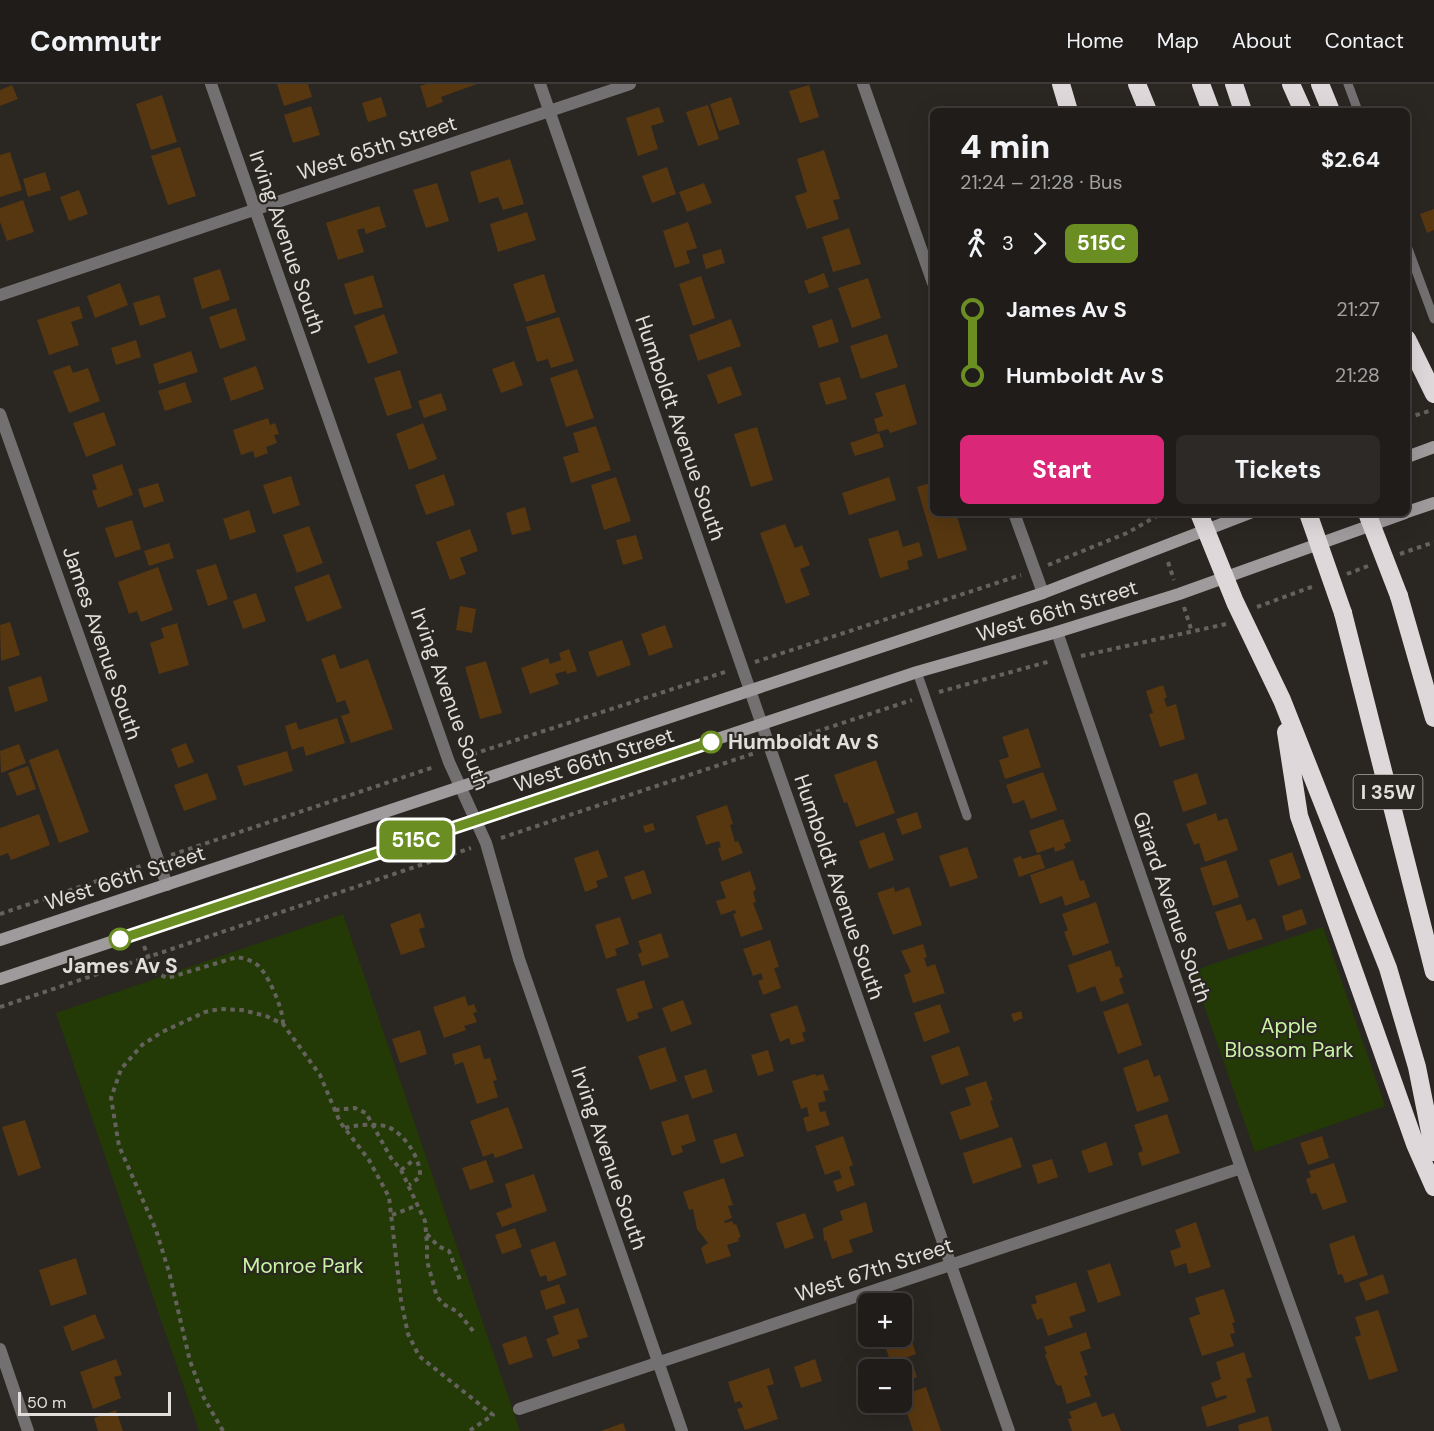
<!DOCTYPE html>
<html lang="en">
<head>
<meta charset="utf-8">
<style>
  body { margin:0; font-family:"DM Sans",sans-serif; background:#2d2927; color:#f1f3f6; height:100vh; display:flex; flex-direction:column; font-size:22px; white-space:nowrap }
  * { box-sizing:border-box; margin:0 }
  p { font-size:20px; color:#a2a1a2 }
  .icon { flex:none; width:33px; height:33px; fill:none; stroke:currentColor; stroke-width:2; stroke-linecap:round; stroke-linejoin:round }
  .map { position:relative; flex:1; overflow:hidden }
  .drawer { position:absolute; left:930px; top:24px; width:480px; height:408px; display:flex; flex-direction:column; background:#201c1a; border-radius:9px; box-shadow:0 6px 24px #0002,0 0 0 2px #3d3a39 }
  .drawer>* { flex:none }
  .badge { padding:0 12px; border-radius:9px; font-size:21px; line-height:39px }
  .fabs { position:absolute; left:858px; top:1209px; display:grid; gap:12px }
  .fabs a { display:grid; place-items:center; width:54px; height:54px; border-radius:9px; background:#201c1a; box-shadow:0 6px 24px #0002,0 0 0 2px #3d3a39; font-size:30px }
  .scale { position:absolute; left:18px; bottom:15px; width:153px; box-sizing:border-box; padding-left:6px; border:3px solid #e1dedc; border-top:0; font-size:16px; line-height:21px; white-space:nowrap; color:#e1dedc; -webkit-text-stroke:4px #2a2622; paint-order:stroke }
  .map>.badge { position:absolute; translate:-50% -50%; box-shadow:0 0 0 3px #fff }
  .legs { display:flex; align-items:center; gap:9px; height:66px; padding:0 30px; font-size:20px }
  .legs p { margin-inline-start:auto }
  .summary { display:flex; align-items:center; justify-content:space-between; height:102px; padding:0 30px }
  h1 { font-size:33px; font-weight:800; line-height:45px }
  .button { display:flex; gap:12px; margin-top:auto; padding:12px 30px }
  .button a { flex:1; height:69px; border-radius:9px; background:#db2777; color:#fff; font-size:24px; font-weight:800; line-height:69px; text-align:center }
  .button a+a { background:#2d2927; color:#f1f3f6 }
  ul { padding:0 30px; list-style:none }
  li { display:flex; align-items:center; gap:21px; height:66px; font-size:22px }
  li i { display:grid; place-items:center; width:9px; height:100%; margin:0 8px; background:currentColor }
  li i::after { content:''; width:15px; height:15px; margin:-8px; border:4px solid; border-radius:50%; background:#201c1a }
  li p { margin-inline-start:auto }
  li:first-child i { background:linear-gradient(#0000 50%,currentColor 0) }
  li:last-child i { background:linear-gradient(currentColor 50%,#0000 0) }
  header { display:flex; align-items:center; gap:36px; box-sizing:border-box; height:84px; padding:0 30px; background:#201c1a; border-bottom:2px solid #3d3a39 }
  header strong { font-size:28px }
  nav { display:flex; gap:33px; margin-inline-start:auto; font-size:21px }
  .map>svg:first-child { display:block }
  .green { fill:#233a07 }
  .building { fill:#573710 }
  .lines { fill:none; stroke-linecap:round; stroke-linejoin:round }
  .path { stroke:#65625e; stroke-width:4; stroke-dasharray:4.5 4.5; stroke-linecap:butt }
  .lane { stroke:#737071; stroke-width:9 }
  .street { stroke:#737071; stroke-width:12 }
  .secondary { stroke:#9f9a9c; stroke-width:12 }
  .highway { stroke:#dfd8db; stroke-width:18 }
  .highway-bridge { stroke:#dfd8db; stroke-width:18 }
  .line-1-casing { stroke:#fff; stroke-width:14 }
  .line-1 { stroke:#6b8e23; stroke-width:9 }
  .stop-1-dot { fill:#fff; stroke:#6b8e23; stroke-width:3 }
  .labels { text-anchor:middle; stroke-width:4.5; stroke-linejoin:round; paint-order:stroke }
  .shield { fill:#2a2622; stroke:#aaa7a4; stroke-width:1.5 }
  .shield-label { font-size:20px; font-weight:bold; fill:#e1dedc }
  .street-label { font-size:21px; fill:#e1dedc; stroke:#2a2622 }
  .stop-label { font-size:21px; font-weight:bold; fill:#e1dedc; stroke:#2a2622; text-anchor:start }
  .park-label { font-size:21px; fill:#c8f4a1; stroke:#2a2622 }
</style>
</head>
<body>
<header>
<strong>Commutr</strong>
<nav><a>Home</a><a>Map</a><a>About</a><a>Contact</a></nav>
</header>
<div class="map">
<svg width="1434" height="1347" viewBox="0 0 1434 1347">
  <rect width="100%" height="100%" fill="#2a2622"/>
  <!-- green -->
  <path class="green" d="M343,830l177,517h-321l-143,-418z
    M1323,843l62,179 -130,46 -63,-181z"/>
  <!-- building -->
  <path class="building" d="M277,0h31l4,13 -28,9z
    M426,0h51l-36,13 2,5 -16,6 -7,-22z
    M12,1l6,14 -18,7v-16z
    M809,1l10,32 -19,6 -11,-32z
    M162,11l15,47 -26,8 -15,-46z
    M381,13l6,19 -19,6 -6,-19z
    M731,13l9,27 -21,7 -9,-27z
    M708,21l11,34 -21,7 -12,-34z
    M311,22l9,29 -27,8 -9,-28z
    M659,23l5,15 -13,4 7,23 -20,7 -12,-38z
    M180,63l16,49 -28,9 -17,-49z
    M824,66l16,49 -7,1 6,19 -32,10 -12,-33 12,-4 -10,-33z
    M10,68l12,38 -22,7v-42z
    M510,75l14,45 -21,6 -5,-13 -19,6 -9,-31z
    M667,83l9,27 -24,9 -10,-27z
    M45,88l6,18 -23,7 -5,-18z
    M437,99l12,38 -23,7 -13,-38z
    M704,99l8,20 -25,9 -8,-20z
    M79,106l9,24 -19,7 -9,-24z
    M23,116l11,32 -27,9 -7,-19v-14z
    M379,122l7,21 -20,7 -2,-6 -7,2 7,22 -26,8 -12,-37z
    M1434,125v21l-7,3 -7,-19z
    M527,128l9,28 -38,12 -8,-28z
    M688,138l9,26 -11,3 4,12 -15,5 -12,-37z
    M849,144l12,36 -28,8 -11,-35z
    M721,165l4,14 -19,6 -4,-14z
    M220,185l10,31 -28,9 -9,-31z
    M824,189l5,14 -20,7 -5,-13z
    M544,190l12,38 -30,10 -13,-38z
    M373,191l10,32 -29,8 -10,-31z
    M701,192l14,42 -22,8 -14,-42z
    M868,194l13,40 -29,10 -14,-40z
    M120,199l8,22 -33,13 -8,-22z
    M159,211l7,22 -26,9 -7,-23z
    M79,222l4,12 -12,4 8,23 -30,10 -12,-35z
    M236,224l10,32 -26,9 -11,-32z
    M384,230l14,39 -30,11 -14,-38z
    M559,233l15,44 -23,7 -3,-9 -11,3 -11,-35z
    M731,235l10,27 -43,15 -9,-26z
    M832,235l7,23 -20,6 -7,-22z
    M887,250l11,33 -37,12 -11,-33z
    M136,256l5,17 -25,8 -5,-17z
    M191,267l7,21 -39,12 -6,-20z
    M514,277l9,24 -22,8 -9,-24z
    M70,281l3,8 15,-5 12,33 -31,12 -16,-42z
    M256,282l8,23 -33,12 -8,-23z
    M731,282l11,29 -24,9 -11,-29z
    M577,285l17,49 -28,9 -16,-49z
    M400,286l12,38 -25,8 -13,-38z
    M840,293l7,22 -21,6 -7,-22z
    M185,298l7,20 -27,9 -7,-20z
    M905,300l12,40 -27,9 -2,-4 -10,3 -4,-13 9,-3 -8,-23z
    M441,309l6,17 -23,8 -6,-17z
    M104,328l12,33 -30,12 -13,-34z
    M268,334l2,7 5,-2 4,11 -5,1 3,8 -11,4 2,6 -13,5 -2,-7 -12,4 -8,-25z
    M423,339l14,36 -28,11 -13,-36z
    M596,342l15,44 -40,13 -8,-26 16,-5 -6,-19z
    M757,343l16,53 -22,7 -17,-53z
    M879,349l5,14 -29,9 -5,-13z
    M122,380l11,31 -35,13 -6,-17 5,-2 -5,-14z
    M444,390l11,31 -29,10 -11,-30z
    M291,392l9,29 -27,9 -10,-29z
    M616,393l15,44 -27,9 -13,-45z
    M889,393l7,23 -47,15 -7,-22z
    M933,398v31h23l11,37 -29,9 -21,-72z
    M158,399l6,18 -20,7 -6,-19z
    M525,423l6,23 -19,5 -6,-22z
    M249,426l7,22 -26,8 -7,-21z
    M132,436l9,29 -26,9 -10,-30z
    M785,440l10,24 7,-3 8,20 -10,4 10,26 -24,9 -26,-71z
    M309,442l14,37 -26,10 -14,-38z
    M470,445l8,22 -18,7 6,16 -16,6 -14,-38z
    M898,446l5,17 16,-5 4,14 -16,5 2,8 -29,9 -12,-39z
    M636,451l7,24 -20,6 -7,-25z
    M169,459l5,15 -25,8 -5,-15z
    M216,480l12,35 -20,7 -12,-36z
    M158,483l15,43 -32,12 -4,-11 -8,3 -11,-32z
    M329,490l13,34 -35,14 -13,-35z
    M256,509l10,28 -23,8 -10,-28z
    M460,522l16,3 -4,24 -16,-3z
    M10,538l10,33 -19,6 -1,-36z
    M177,539l12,42 -30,9 -9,-31 14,-5 -3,-10z
    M665,541l8,22 -24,9 -8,-22z
    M622,556l9,25 -34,12 -9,-25z
    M569,565l8,22 -10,3 -1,-3 -11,3 4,10 -29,10 -9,-26 27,-10 2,6 11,-4 -2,-7z
    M335,570l5,15 28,-10 25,70 -42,14 -10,-27 9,-3 -5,-13 -8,3 -16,-44z
    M486,577l16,52 -22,6 -15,-52z
    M41,592l7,25 -33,11 -7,-25z
    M1163,601l4,12 -3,2 3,8 9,-3 9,35 -25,8 -11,-33 4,-1 -7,-22z
    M337,634l8,25 -39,13 -3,-10 -11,4 -7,-24 11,-4 3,8z
    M1028,644l13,39 -36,12 -6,-19 10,-3 -7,-20z
    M186,659l8,19 -16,6 -7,-19z
    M19,660l7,19 -25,10 -1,-22z
    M58,665l31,83 -30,11 -30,-83z
    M287,667l6,20 -49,15 -7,-20z
    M876,676l19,53 -39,14 -9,-25 -3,1 -10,-28z
    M28,682l8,23 -19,7 -9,-23z
    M1043,688l14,38 -26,9 -7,-19 -11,4 -7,-19z
    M207,689l10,26 -33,12 -10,-26z
    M1197,689l10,31 -24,8 -10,-31z
    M727,721l6,19 -3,1 5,17 3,-1 5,12 -21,8 -4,-13 3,-1 -2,-6 -13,4 -10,-29z
    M917,728l5,16 -20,7 -6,-16z
    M1216,729l2,8 9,-3 11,32 -33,12 -6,-19 -5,2 -8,-21z
    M39,730l11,31 -39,15 -3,-7 -8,3v-28z
    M1063,735l8,22 -7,3 2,4 -11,4 -1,-5 -17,6 -8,-22z
    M653,739l2,7 -10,3 -2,-7z
    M884,748l10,28 -25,9 -10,-28z
    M967,763l11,31 -28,9 -11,-31z
    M598,766l10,27 -12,4 2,6 -13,5 -11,-34z
    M1292,768l9,26 -23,8 -9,-26z
    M1040,770l5,14 -26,9 -6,-18 8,-3 1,3z
    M1073,776l7,21 4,-1 6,17 -25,9 -3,-10 -22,8 -10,-29z
    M1226,776l13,37 -26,9 -13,-38z
    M644,786l8,23 -20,7 -8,-23z
    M750,787l6,18 -3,3 3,10 -3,1 10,26 -22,8 -8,-23 3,-1 -1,-3 -14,5 -5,-14 10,-3 -6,-16z
    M894,803l1,5 14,-5 13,38 -29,10 -16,-42z
    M1096,818l13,41 -36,13 -9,-24 4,-2 -6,-16z
    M1241,820l6,17 8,-3 8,21 -35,11 -13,-38z
    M1302,825l5,15 -21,7 -4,-15z
    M420,829l5,14 -6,2 6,18 -24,8 -11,-31z
    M620,833l9,27 -14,5 2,6 -11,4 -11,-34z
    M661,849l8,24 -27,9 -4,-12 4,-2 -4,-11z
    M770,856l9,27 -5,1 7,20 -18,7 -5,-14 5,-2 -2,-6 -8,3 -10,-27z
    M923,860l4,13 -3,1 3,9 8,-3 10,29 -32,10 -9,-28 7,-3 -10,-21z
    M1111,866l5,17 3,-1 4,11 -4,2 5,14 -23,9 -6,-16 -18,7 -9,-28z
    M644,896l9,28 -16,5 2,5 -12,4 -11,-33z
    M465,912l3,10 6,-2 3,8 -4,1 4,9 -13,4 2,4 -22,8 -11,-31z
    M683,916l9,24 -21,8 -9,-24z
    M1128,919l14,42 -24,9 -15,-42z
    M940,920l10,28 -26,10 -10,-29z
    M797,921l9,26 -4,2 3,8 -14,4 -2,-7 -9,4 -10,-28z
    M1021,927l2,7 -9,4 -3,-8z
    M420,946l7,24 -27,9 -8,-24z
    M480,961l4,14 6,-1 7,22 -4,1 5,16 -21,7 -14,-42 -8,3 -3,-11z
    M959,962l10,29 -28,10 -10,-29z
    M665,963l12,34 -27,9 -12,-34z
    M768,966l6,21 -16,5 -7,-21z
    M1148,975l6,18 6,-2 9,26 -32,11 -14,-44z
    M706,985l7,23 -21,7 -8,-23z
    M815,990l1,2 7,-2 6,16 -6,1 3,10 -8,2 2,9 5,-1 5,14 -23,7 -4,-14 6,-2 -2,-9 -6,2 -9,-28z
    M986,997l7,19 -3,1 9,26 -39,13 -10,-28 21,-7 -6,-17z
    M508,1023l15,41 -28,10 -2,-5 -10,4 -13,-36z
    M688,1030l8,27 -15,5 2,6 -11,4 -11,-34z
    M1167,1030l13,39 -38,13 -4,-13 5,-2 -9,-26z
    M25,1036l16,48 -23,8 -16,-49z
    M736,1049l8,23 -23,8 -8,-24z
    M843,1052l10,29 -4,2 6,18 -18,7 -4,-11 9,-3 -3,-8 -14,5 -10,-29z
    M1322,1052l7,22 -21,7 -8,-22z
    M1012,1053l10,30 -49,17 -10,-31z
    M1106,1058l7,23 -24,8 -8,-22z
    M1052,1075l6,18 -20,7 -6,-19z
    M486,1076l8,22 -24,8 -8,-22z
    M1334,1079l13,39 -24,8 -7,-17 -5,1 -5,-15 5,-2 -2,-6z
    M534,1090l13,37 -45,16 -6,-14 16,-6 -7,-23z
    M724,1094l9,27 -5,1 4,12 -8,3 1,2 7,-2 2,4 2,-1 5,13 -3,1 1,3 -12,4 4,11 -25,8 -5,-16 7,-5 -11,-14 -4,-20 -4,1 -6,-18z
    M866,1118l7,30 -24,8 4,12 -21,7 -6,-19 -2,1 -1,-13 20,-8 -3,-9z
    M805,1129l9,25 -29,11 -9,-26z
    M1196,1138l15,45 -22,7 -3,-11 -11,4 -5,-16 11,-4 -6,-17z
    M515,1144l7,19 -20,7 -7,-19z
    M1354,1151l14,40 -23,8 -3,-9 -4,1 -9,-31z
    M555,1157l12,34 -19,7 -2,-7 -6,2 -10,-27z
    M76,1174l11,36 -36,12 -12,-36z
    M1110,1179l11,32 -23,8 -11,-32z
    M1383,1190l6,19 -23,8 -7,-18z
    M1076,1198l10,29 -17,6 4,10 -25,9 -6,-18 -5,2 -6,-15 6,-2 -2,-7z
    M559,1200l7,19 -20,7 -6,-19z
    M1224,1205l11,33 -3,1 3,10 -5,1 4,12 -32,10 -13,-38 11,-4 -5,-16z
    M578,1224l10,29 -11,3 3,8 -27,9 -7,-18 13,-5 -6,-18z
    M1378,1226l20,61 -29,9 -14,-43 6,-2 -6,-18z
    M95,1230l10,24 -33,13 -9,-24z
    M907,1242l9,28 -16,6 3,6 9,-4 5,15 -15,5v-12h-9l-11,-34h20v-8z
    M1086,1248l5,16 -11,4 8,23 -4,1 7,20 -24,8 -6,-19 -3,1 -3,-4 -10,-27 2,-1 -3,-7z
    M526,1252l7,21 -24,8 -7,-21z
    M1244,1268l8,25 -6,2 10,33 -49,15 -6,-20 26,-9 -1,-3 -10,3 -5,-15 10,-4 -5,-17z
    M116,1275l6,16 -8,2 7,21 -28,11 -13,-37z
    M815,1275l7,22 -21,7 -7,-21z
    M769,1284l5,16 -7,2 11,33 -33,11 -8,-21 6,-2 -3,-6 -5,2 -7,-21z
    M926,1303l15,44h-28l-11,-34v-2z
    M1096,1318l6,15 12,-4 7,18h-49l-4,-12 4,-1 -3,-6z
    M116,1326l7,21h-25l-4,-13z
    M1268,1332l4,15h-33l-1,-6z
    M623,1339l3,8h-25z"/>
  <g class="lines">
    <!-- path -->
    <path class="path" d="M1407,334l22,-7
      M1400,470l34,-12
      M1168,478l6,18
      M1048,481l79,-32 35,-20
      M1347,490l21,-8
      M1184,523l8,25
      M1257,523l57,-21
      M1081,572l145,-32
      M755,578l266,-87
      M939,608l112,-31
      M782,659l130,-43
      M464,673l264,-86
      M501,754l254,-85
      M171,771l263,-88
      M0,830l144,-49
      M144,862l11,27 13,5 69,-21c10,2 20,5 25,13 9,12 21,39 21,54
      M0,923l471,-159
      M335,1026l20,-2 11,5 25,45 10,12 24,51 2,23v17l10,36 8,8 13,7 15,19
      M345,1044c9,-3 33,-5 43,-1 17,7 33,32 32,50l-11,8
      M401,1086l14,-11
      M392,1131l26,-10
      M427,1150l11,12 11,5 11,29
      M223,1347l-19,-33 -14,-37 -21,-89 -13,-42 -37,-84 -8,-48 10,-29 21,-24 20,-13 43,-20 15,-3 22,1 24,6 17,8 37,51 20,47 29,38 20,37 12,103 7,34 11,22 74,59 -24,16"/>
    <!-- lane -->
    <path class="lane" d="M1348,0l10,27
      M1407,162l27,73
      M917,588l50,144"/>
    <!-- street -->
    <path class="street" d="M211,0l238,678 37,81 33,116 163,472
      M540,0l230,664 239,683
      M863,0l70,199
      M0,211l630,-211
      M0,330l167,471
      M1014,429l29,80
      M1057,548l184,536 94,263
      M0,1265l28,82
      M519,1325l722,-241"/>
    <!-- secondary -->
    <path class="secondary" d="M1407,373l27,-10
      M1407,428l27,-9
      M0,856l1043,-347 207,-80
      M0,895l917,-307 140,-40 122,-38 226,-81"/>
    <!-- highway -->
    <path class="highway" d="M1061,0l8,27
      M1137,0l11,27
      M1201,0l10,27
      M1234,0l9,27
      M1291,0l12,27
      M1320,0l11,27
      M1407,255l27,55
      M1199,429l36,89 47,98 106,268 29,99 17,85
      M1399,512l35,122
      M1343,529l91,359
      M1286,648l13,84 116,328 19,43"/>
    <!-- highway-bridge -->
    <path class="highway-bridge" d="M1308,429l35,100
      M1367,429l32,83"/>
  </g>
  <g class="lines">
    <!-- line-1 casing -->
    <g class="line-1-casing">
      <path id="line-1" d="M120,855l591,-197"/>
    </g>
    <!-- line-1 -->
    <use href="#line-1" class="line-1"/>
  </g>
  <!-- markers -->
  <g class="stop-1-dot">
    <circle cx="711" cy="658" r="10"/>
    <circle cx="120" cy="855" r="10"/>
  </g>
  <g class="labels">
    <!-- shield labels -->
    <rect class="shield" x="1353.5" y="691" width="69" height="34" rx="4.5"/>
    <g class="shield-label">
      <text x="1388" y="715">I 35W</text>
    </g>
    <!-- street labels -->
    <g class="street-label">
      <text transform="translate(377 64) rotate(-18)" y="7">West 65th Street</text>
      <text transform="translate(287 158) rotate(71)" y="7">Irving Avenue South</text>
      <text transform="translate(680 344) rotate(71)" y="7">Humboldt Avenue South</text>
      <text transform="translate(1057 527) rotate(-17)" y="7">West 66th Street</text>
      <text transform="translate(102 559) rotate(71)" y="7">James Avenue South</text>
      <text transform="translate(450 615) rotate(70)" y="7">Irving Avenue South</text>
      <text transform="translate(594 676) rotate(-18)" y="7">West 66th Street</text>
      <text transform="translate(125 794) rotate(-18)" y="7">West 66th Street</text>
      <text transform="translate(839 803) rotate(71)" y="7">Humboldt Avenue South</text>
      <text transform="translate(1172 823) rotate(71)" y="7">Girard Avenue South</text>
      <text transform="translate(609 1074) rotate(71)" y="7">Irving Avenue South</text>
      <text transform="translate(874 1186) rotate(-18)" y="7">West 67th Street</text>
    </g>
    <!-- stop labels -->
    <g class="stop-label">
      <text x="728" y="665">Humboldt Av S</text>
      <text x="120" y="889" text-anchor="middle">James Av S</text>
    </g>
    <!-- park labels -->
    <g class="park-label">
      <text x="1289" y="949">Apple<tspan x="1289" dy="24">Blossom Park</tspan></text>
      <text x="303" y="1189">Monroe Park</text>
    </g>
  </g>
</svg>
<div class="fabs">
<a>+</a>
<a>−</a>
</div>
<div class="scale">50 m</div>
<b class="badge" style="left:416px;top:756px;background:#6b8e23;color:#fff">515C</b>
<section class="drawer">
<div class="summary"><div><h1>4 min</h1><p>21:24 – 21:28 · Bus</p></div><b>$2.64</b></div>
<div class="legs"><svg class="icon" aria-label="walk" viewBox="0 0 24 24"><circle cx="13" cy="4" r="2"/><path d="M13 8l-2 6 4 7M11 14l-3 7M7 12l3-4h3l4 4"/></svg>3<svg class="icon" aria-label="forward" viewBox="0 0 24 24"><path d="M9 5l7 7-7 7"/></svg><b class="badge" style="background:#6b8e23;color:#fff">515C</b></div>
<ul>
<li><i style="color:#6b8e23"></i><b>James Av S</b><p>21:27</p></li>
<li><i style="color:#6b8e23"></i><b>Humboldt Av S</b><p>21:28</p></li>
</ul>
<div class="button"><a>Start</a><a>Tickets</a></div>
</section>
</div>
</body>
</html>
